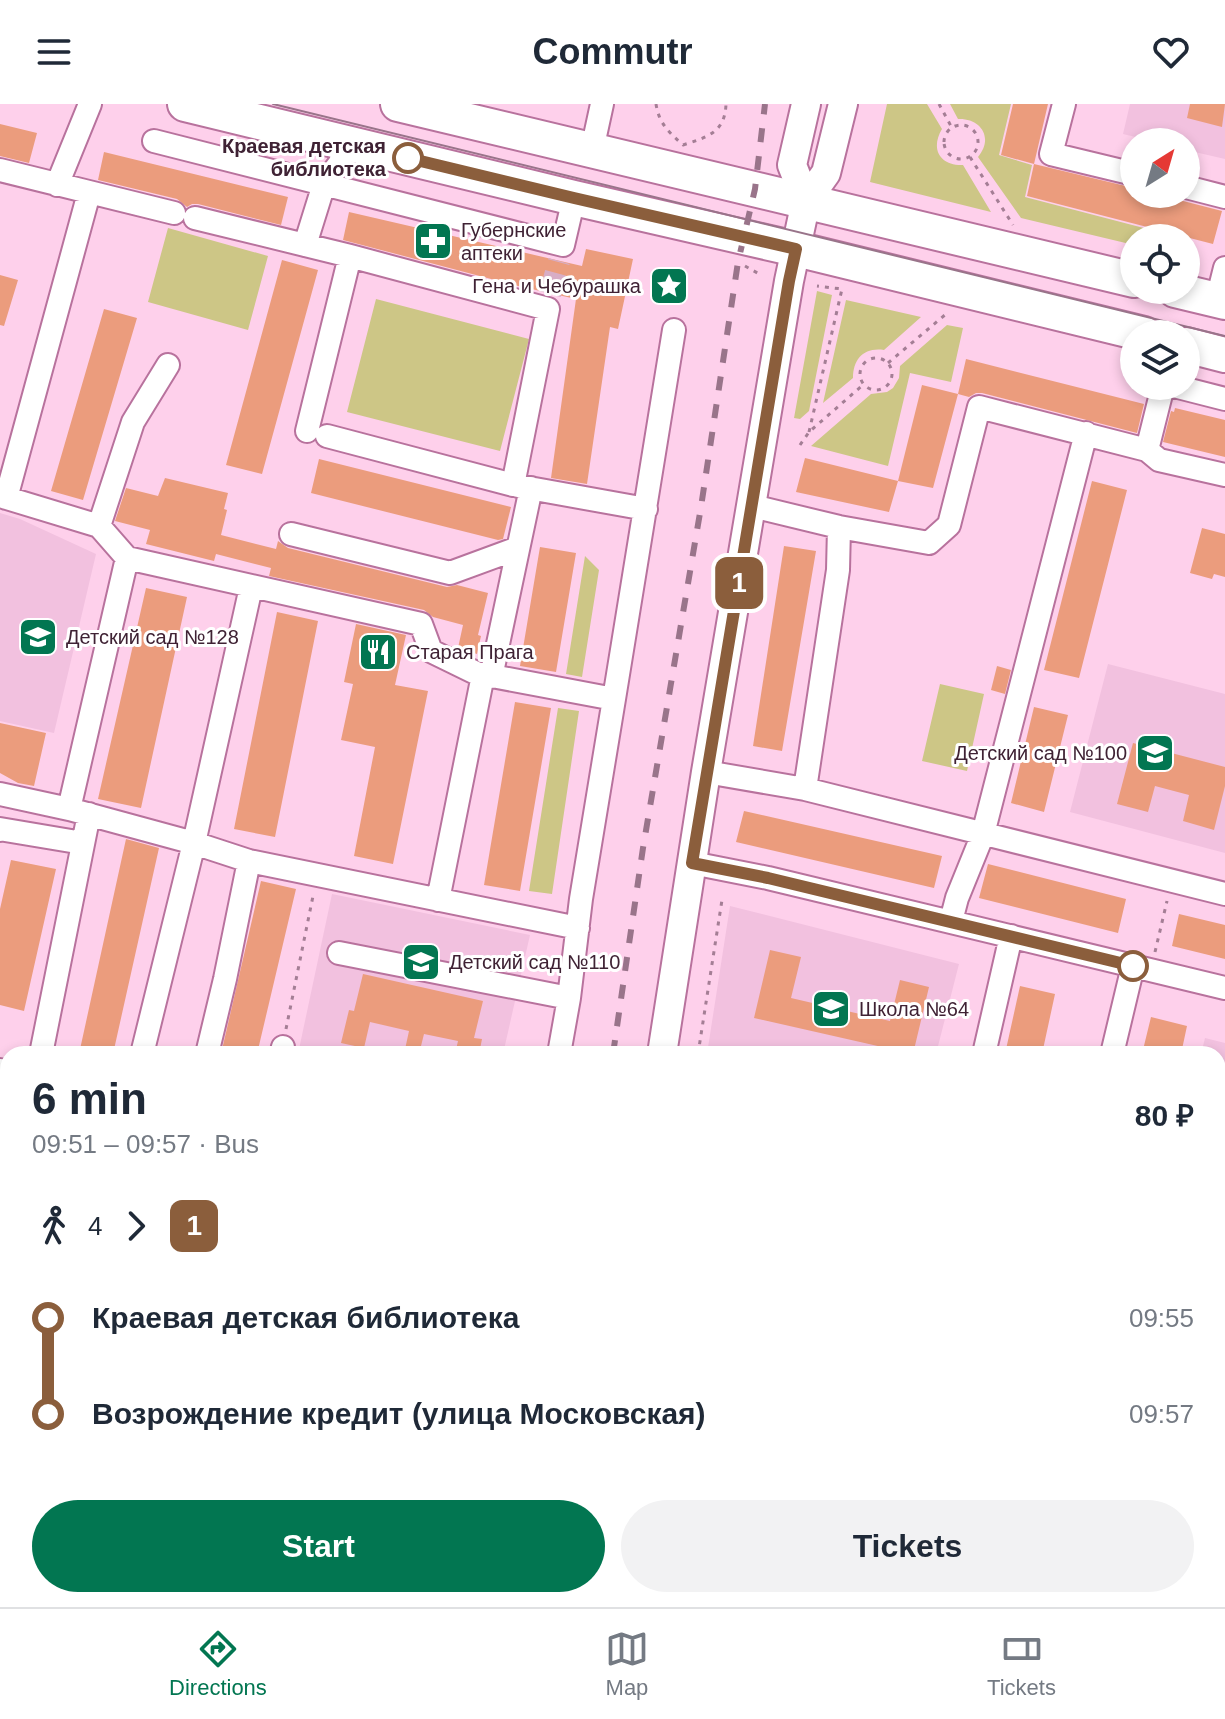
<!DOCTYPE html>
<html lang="en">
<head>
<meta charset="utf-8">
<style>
  body { margin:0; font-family:Arial,sans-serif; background:#f2f2f3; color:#1f2937; height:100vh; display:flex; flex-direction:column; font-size:30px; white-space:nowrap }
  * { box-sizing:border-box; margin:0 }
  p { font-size:26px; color:#747a83 }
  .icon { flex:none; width:44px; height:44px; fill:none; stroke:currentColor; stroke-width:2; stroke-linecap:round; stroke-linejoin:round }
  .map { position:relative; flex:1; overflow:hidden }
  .panel { position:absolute; left:0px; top:942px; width:1226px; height:562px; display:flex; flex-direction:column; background:#fff; border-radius:24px 24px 0 0; box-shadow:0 4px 12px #0003 }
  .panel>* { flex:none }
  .badge { padding:0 16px; border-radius:12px; font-size:28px; line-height:52px }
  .needle { width:52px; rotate:37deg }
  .tools { position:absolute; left:1120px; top:24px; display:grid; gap:16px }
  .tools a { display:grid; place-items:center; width:80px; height:80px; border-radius:50%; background:#fff; box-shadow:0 4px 12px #0003; font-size:40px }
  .map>.badge { position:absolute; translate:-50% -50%; box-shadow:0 0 0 4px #fff }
  .legs { display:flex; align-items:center; gap:12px; height:88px; padding:0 32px; font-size:26px }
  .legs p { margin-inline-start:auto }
  .head { display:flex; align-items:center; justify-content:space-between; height:136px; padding:0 32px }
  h1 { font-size:44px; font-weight:800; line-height:60px }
  .primary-button { display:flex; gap:16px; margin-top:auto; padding:16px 32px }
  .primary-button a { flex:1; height:92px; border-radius:48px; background:#027651; color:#fff; font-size:32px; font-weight:800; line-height:92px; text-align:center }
  .primary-button a+a { background:#f2f2f3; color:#1f2937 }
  ul { padding:0 32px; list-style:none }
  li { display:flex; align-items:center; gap:28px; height:96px; font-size:30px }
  li i { display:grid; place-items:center; width:12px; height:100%; margin:0 10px; background:currentColor }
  li i::after { content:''; width:20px; height:20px; margin:-10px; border:6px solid; border-radius:50%; background:#fff }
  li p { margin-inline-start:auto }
  li:first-child i { background:linear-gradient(#0000 50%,currentColor 0) }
  li:last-child i { background:linear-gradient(currentColor 50%,#0000 0) }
  header { display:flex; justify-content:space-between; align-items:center; height:104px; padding:0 32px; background:#fff; font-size:36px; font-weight:800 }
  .tabs { display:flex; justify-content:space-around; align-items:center; height:112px; border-top:2px solid #e0e1e3; background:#fff; font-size:22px; color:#747a83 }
  .tabs a { display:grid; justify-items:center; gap:4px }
  .tabs .on { color:#027651 }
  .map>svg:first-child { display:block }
  .built { fill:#f2c1df }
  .green { fill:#cdc686 }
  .building { fill:#eb9c7d }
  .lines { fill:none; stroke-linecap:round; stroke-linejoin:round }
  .minor-tunnel { stroke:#d8adc6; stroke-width:22; stroke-dasharray:22 11; stroke-linecap:butt }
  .minor-casing { stroke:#b8729d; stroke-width:26 }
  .major-casing { stroke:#b8729d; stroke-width:32 }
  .highway-casing { stroke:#b8729d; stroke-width:38 }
  .path { stroke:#a47e95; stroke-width:3; stroke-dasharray:4 6; stroke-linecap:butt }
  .minor { stroke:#fff; stroke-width:22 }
  .major { stroke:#fff; stroke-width:28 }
  .highway { stroke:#fff; stroke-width:34 }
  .tram { stroke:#99748a; stroke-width:2 }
  .rail { stroke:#99748a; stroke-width:6; stroke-dasharray:14 14; stroke-linecap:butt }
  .line-1-casing { stroke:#fff; stroke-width:18 }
  .line-1 { stroke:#8b5e3c; stroke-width:12 }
  .stop-1-dot { fill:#fff; stroke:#8b5e3c; stroke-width:4 }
  .labels { text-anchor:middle; stroke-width:6; stroke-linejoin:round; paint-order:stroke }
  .stop-label { font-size:20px; font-weight:bold; fill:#3f2234; stroke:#fff; text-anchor:end }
  .poi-label { font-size:20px; fill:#3f2234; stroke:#fff; text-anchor:start }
</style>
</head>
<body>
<header><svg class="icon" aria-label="menu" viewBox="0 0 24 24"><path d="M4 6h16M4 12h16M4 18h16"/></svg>Commutr<svg class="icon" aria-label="heart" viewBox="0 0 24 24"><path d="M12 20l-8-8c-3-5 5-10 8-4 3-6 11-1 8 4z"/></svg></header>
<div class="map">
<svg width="1225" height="1503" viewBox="0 0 1225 1503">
  <rect width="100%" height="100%" fill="#fed0eb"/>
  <!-- built -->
  <path class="built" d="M1130,0h95v55l-39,-9v-8h-30l-33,-8z
    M0,409l20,6 76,35 -42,179 -54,-12z
    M1108,560l117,30v159l-155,-41z
    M332,790l198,41 -27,119h-205z
    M730,802l229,58 -23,90h-229z
    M1205,934l20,5v234l-7,-2v-221h-17z
    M0,1278l8,2v216h509l-1,7h-516z"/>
  <!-- green -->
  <path class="green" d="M887,0h40l15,25c-12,20 -2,37 21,36l28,47 -121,-30z
    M950,0h61l-12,51 33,10 -7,32 157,41h-48v7l-113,-27 -43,-61c16,-19 3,-39 -20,-38z
    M168,124l100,28 -20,74 -100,-28z
    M817,187l15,4 -23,116 -9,8 -6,-1z
    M376,195l153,40 -29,112 -153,-39z
    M846,196l75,17 -37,33c-20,-3 -31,9 -31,28l-30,25z
    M947,221l16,3 -12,54 -41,-9 -22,93 -77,-20 60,-52 16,-2 6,-4 6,-10 1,-12z
    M585,452l14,14 -17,107 -16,-3z
    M940,580l44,10 -17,77 -45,-10z
    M558,604l21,3 -27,183 -23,-3z
    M1218,1210l7,2v107l-7,-2z"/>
  <!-- building -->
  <path class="building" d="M1013,0h35l-14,60 -33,-9z
    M1190,0h35l-3,23 -35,-9z
    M0,20l37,9 -8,30 -29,-7z
    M104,48l184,45 -7,28 -83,-21h-6l-5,3 -10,-8 -79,-19z
    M1034,60l100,24v6h22l66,17 -9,33 -186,-48z
    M349,108l233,54 4,-17 47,10 -15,70 -8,-2 -23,157 -36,-6 25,-179 -58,-13 -175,-46z
    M282,156l36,10 -56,204 -36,-9z
    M0,171l18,5 -14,46 -4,-1z
    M104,205l33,9 -54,182 -32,-9z
    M966,255l178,45 -7,29 -155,-40h-6l-7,4 -11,-3z
    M922,281l36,9 -25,94 -35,-7z
    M1175,304l50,12v37l-62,-15 8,-31 3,1z
    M805,354l93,23 -9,31 -93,-20z
    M319,355l192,48 -8,32 -5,1 -187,-47z
    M165,374l63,15 -4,16 3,1 -6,25 55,14 2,-8 10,7 159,39 10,-2 31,8 -10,42 3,1 -4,18 -19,-6 5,-23 -30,-8 -9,-7 -155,-34 2,-8 -55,-14 -2,7 -68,-17 4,-14 -35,-9 11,-33 32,8z
    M1092,377l35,9 -48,188 -35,-8z
    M1202,424l23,6v43l-11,-3 -2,5 -22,-6z
    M784,442l32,5 -34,200 -29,-5z
    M540,443l36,6 -20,119 -36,-6z
    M146,484l41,9 -46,211 -43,-9z
    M277,508l41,9 -43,216 -41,-8z
    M356,520l50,11 -11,50 33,6 -35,173 -39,-8 21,-109 -34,-7 12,-56 -9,-2z
    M997,562l14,4 -6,24 -14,-4z
    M515,598l36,6 -31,183 -36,-6z
    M1034,603l34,8 -24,97 -33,-9z
    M0,619l46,10 -12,53 -16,-3 -18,-10z
    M1133,639l92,24v19l-11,44 -31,-9 6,-26 -34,-9 -7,26 -31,-8z
    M744,707l198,45 -8,32 -198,-46z
    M126,735l33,9 -46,206h-34z
    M11,756l45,9 -32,142 -24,-6v-96z
    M988,760l138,35 -8,34 -139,-35z
    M261,777l35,8 -39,165h-36z
    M1179,810l46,11v34l-53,-13z
    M770,846l31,7 -10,41 99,23 10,-41 29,7 -16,67 -159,-36z
    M363,870l120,27 -9,37 8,1 -3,15h-24l3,-13 -34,-7 -5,20h-15l5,-23 -39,-9 -6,26 -23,-5 8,-33 5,1z
    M1020,882l35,8 -13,60h-37z
    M1151,913l36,9 -6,28h-39z"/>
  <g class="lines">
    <!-- minor-tunnel -->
    <path class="minor-tunnel" d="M550,190l9,-33"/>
    <!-- minor casing -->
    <g class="minor-casing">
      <path id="minor" d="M1064,0l-13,50 83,20
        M154,37l409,104 11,-47
        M592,46l10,-46
        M0,66l174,43
        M57,81l33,-81
        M1186,83l39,10
        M195,114l155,38 198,53 -35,176 -186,-49
        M305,141l19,-61 16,-21 6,-21
        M1217,196l8,-32
        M1163,282l-16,64 12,10 66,15
        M1174,282l51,13
        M307,327l43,-175
        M518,382l128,23
        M0,392l99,30 28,32 294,66 10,27 45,22 138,26 60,-369
        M6,394l83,-305
        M752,402l87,21 90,16 20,-18 30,-118 168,43
        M99,422l34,-104 35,-57
        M291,430l159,39 68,-25
        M127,454l-58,251 125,34 55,18 329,67
        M491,573l40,-189
        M706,668l99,17 420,105
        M805,685l33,-219 1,-43
        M0,690l69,15
        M0,726v-1l83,14
        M692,759l76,15 457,110
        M438,796l45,-225
        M951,817l6,-23 26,-64 103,-401
        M339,849l230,45
        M41,950l48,-240
        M142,950l52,-211 57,-256
        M207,950l18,-75 24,-118
        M281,950l2,-7
        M559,950l10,-56 12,-99 33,-200
        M984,950l27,-118
        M1112,950l21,-88
        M0,966l8,2
        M0,1073l8,-32
        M0,1248l8,2
        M0,1350l8,2
        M1218,1432l7,1
        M1141,1496l26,7
        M430,1503l1,-7
        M731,1503l2,-7
        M840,1503l2,-7"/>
    </g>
    <!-- major casing -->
    <g class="major-casing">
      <path id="major" d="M806,0l-14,61 14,36
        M662,950l44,-282 83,-491 17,-80 20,-28 17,-69
        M587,1503l1,-7"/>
    </g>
    <!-- highway casing -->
    <g class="highway-casing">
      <path id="highway" d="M185,0l389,94 222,51 348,85
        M398,0l736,176
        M1175,186l50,12
        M1186,241l39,10"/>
    </g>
    <!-- path -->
    <path class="path" d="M656,0c3,20 13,28 27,41 24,-8 42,-12 43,-41
      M939,0l13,24
      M944 38a17 17 0 1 1 34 0a17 17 0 1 1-34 0Z
      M970,53l43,68
      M745,162l16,9
      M860 270a16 16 0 1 1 32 0a16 16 0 1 1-32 0Z
      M888,259l58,-49
      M809,328l33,-143 -25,-3
      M800,341l9,-13 55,-48
      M1155,848l12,-51
      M286,925l27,-133
      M698,950l24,-154
      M0,1275l8,2
      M621,1503l1,-7"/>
    <!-- minor -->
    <use href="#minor" class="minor"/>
    <!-- major -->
    <use href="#major" class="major"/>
    <!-- highway -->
    <use href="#highway" class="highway"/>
    <!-- tram -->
    <path class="tram" d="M273,0l952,232"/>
    <!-- rail -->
    <path class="rail" d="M613,950l30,-206 58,-341 37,-245 17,-73 10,-85
      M0,1483l8,3
      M37,1496l19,7
      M529,1503l1,-7"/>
  </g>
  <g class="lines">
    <!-- line-1 casing -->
    <g class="line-1-casing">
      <path id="line-1" d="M408,54l166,40 222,51 -7,32 -97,582 76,15 365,88"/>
    </g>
    <!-- line-1 -->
    <use href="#line-1" class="line-1"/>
  </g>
  <!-- icons -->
  <defs>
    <g id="pharmacy-square" transform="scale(2)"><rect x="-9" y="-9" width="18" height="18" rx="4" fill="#027651" stroke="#fff"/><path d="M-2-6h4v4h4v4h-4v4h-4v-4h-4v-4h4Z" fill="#fff"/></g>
    <g id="sight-square" transform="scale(2)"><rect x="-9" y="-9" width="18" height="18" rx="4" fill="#027651" stroke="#fff"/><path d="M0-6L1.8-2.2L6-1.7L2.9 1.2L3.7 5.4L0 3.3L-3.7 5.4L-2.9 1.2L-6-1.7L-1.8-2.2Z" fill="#fff"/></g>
    <g id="school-square" transform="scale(2)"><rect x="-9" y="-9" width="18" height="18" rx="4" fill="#027651" stroke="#fff"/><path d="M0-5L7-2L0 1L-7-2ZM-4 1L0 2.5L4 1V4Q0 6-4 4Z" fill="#fff"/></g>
    <g id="restaurant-square" transform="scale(2)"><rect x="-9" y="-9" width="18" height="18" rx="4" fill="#027651" stroke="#fff"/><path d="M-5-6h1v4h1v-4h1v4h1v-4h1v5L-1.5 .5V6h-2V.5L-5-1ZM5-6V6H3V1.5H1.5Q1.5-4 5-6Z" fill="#fff"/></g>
  </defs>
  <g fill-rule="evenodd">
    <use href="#pharmacy-square" x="433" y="137"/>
    <use href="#sight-square" x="669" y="182"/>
    <use href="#school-square" x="38" y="533"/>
    <use href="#restaurant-square" x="378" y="548"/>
    <use href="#school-square" x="1155" y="649"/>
    <use href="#school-square" x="421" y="858"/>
    <use href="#school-square" x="831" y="905"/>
  </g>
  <!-- markers -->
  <g class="stop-1-dot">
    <circle cx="408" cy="54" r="14"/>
    <circle cx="1133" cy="862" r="14"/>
  </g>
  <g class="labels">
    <!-- stop labels -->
    <g class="stop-label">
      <text x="386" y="49">Краевая детская<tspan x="386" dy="23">библиотека</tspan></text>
    </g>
    <!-- poi labels -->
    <g class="poi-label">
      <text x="461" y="133">Губернские<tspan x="461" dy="23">аптеки</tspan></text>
      <text x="641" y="189" text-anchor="end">Гена и Чебурашка</text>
      <text x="66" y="540">Детский сад №128</text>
      <text x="406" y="555">Старая Прага</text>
      <text x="1127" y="656" text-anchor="end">Детский сад №100</text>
      <text x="449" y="865">Детский сад №110</text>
      <text x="859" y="912">Школа №64</text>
    </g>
  </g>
</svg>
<div class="tools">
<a><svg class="needle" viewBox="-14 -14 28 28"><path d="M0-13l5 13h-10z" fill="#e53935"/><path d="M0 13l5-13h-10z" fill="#747a83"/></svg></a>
<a><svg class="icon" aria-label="locate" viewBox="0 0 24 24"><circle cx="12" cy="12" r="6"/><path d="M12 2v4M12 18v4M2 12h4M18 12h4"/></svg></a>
<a><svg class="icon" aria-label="layers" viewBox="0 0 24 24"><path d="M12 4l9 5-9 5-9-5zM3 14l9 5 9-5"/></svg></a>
</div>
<b class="badge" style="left:739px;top:479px;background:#8b5e3c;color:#fff">1</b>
<section class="panel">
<div class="head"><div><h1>6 min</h1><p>09:51 – 09:57 · Bus</p></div><b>80 ₽</b></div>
<div class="legs"><svg class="icon" aria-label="walk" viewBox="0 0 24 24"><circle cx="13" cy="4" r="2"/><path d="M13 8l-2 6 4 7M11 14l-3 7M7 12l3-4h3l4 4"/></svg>4<svg class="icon" aria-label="forward" viewBox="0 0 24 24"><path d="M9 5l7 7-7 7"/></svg><b class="badge" style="background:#8b5e3c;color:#fff">1</b></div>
<ul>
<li><i style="color:#8b5e3c"></i><b>Краевая детская библиотека</b><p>09:55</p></li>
<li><i style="color:#8b5e3c"></i><b>Возрождение кредит (улица Московская)</b><p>09:57</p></li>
</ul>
<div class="primary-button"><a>Start</a><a>Tickets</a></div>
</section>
</div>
<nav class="tabs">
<a class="on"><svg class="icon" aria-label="directions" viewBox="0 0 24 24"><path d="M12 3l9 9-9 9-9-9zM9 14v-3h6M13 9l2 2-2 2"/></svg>Directions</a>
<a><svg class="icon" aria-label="map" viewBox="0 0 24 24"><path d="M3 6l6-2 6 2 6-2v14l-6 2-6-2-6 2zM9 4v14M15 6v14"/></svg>Map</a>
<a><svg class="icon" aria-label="tickets" viewBox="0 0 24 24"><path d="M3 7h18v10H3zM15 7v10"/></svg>Tickets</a>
</nav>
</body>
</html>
